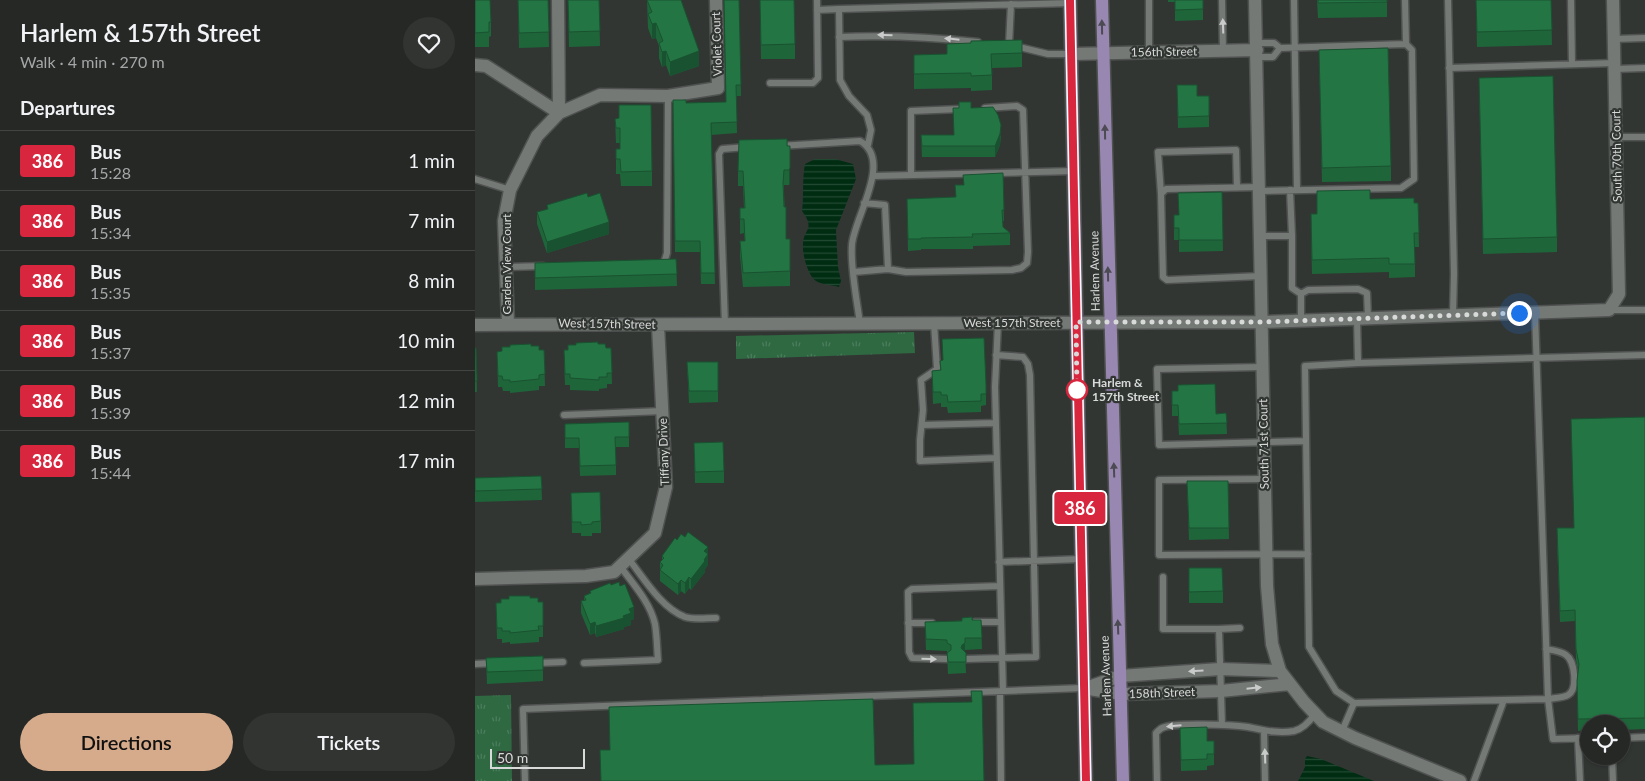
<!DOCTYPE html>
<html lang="en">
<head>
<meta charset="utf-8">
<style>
  body { margin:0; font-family:Lato,sans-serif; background:#323432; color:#f1f3f6; height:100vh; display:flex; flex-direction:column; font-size:19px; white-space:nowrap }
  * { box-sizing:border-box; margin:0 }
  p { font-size:16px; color:#a4a6a7 }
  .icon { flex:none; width:28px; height:28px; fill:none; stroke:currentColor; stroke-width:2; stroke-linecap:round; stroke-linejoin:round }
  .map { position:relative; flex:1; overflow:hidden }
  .details { display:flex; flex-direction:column; background:#262826; width:475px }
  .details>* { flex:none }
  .badge { padding:0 10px; border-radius:4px; font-size:18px; line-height:32px }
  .buttons { position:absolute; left:1105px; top:715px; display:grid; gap:10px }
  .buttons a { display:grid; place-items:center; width:50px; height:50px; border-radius:50%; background:#262826; box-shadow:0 1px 4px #0004,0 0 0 1px #424443; font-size:25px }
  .scale { position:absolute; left:15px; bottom:12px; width:95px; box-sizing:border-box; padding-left:5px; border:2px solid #d8dad9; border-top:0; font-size:14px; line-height:18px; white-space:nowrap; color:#d8dad9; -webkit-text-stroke:4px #323633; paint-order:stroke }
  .you { position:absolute; width:25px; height:25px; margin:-12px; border:4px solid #fff; border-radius:50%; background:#1a73e8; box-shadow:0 0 0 8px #1a73e833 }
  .map>.badge { position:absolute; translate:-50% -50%; box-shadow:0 0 0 2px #fff }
  h2 { padding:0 20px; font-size:19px; line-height:45px }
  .round { display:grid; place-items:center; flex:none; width:52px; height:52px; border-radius:26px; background:#323432 }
  .headline { display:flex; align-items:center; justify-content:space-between; height:85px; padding:0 20px }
  h1 { font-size:24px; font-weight:600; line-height:38px }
  .cta { display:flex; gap:10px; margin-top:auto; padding:10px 20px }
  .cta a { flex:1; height:58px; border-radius:30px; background:#d6ab8b; color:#111; font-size:20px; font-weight:600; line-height:58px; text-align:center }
  .cta a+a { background:#323432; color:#f1f3f6 }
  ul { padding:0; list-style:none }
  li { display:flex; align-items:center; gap:15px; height:60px; padding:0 20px; border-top:1px solid #424443 }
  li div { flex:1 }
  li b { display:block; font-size:19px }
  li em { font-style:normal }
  li .badge { min-width:55px; font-weight:700; text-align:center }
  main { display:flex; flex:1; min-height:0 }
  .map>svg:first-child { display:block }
  .grass { fill:url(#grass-tufts) }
  .water { fill:url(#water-rules) }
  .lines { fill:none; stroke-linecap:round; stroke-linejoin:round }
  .service-casing { stroke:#4f5250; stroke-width:9 }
  .minor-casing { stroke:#4f5250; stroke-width:15 }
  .primary-casing { stroke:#4f5250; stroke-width:15 }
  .service { stroke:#757976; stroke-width:6 }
  .minor { stroke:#757976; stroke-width:12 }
  .primary { stroke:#9887b0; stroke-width:12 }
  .wall { fill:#1f653a }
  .shaded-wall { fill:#195230 }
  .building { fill:#247544; stroke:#195230 }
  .oneway { fill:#c9cbca }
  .oneway2 { fill:#4c4a52 }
  .line-casing { stroke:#fff; stroke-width:11 }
  .line { stroke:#d7263d; stroke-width:8 }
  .walk { stroke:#d8dad9; stroke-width:5; stroke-dasharray:0 9 }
  .stop-dot { fill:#fff; stroke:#d7263d; stroke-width:2.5 }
  .labels { text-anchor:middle; stroke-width:4.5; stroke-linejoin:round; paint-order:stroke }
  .street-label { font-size:12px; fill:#d8dad9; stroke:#323633 }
  .stop-label { font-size:12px; font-weight:bold; fill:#d8dad9; stroke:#323633; text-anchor:start }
</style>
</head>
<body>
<main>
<section class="details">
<div class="headline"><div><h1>Harlem &amp; 157th Street</h1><p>Walk · 4 min · 270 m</p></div><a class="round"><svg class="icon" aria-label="heart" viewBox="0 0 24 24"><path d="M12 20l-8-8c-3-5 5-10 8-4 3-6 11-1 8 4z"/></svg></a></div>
<h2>Departures</h2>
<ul>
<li><span class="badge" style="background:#d7263d;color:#fff">386</span><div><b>Bus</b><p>15:28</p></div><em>1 min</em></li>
<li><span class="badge" style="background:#d7263d;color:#fff">386</span><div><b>Bus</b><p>15:34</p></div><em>7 min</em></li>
<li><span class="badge" style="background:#d7263d;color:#fff">386</span><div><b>Bus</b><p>15:35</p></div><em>8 min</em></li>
<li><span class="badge" style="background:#d7263d;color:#fff">386</span><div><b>Bus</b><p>15:37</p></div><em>10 min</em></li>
<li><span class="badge" style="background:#d7263d;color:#fff">386</span><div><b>Bus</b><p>15:39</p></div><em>12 min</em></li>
<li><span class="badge" style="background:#d7263d;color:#fff">386</span><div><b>Bus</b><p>15:44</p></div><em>17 min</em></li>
</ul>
<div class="cta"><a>Directions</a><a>Tickets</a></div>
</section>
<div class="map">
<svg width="1170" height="781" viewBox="0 0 1170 781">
  <defs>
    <pattern id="grass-tufts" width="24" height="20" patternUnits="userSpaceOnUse" patternTransform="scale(1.25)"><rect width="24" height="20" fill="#2e6942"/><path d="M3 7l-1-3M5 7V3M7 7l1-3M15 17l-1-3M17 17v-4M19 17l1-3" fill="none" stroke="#4c7e5d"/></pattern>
    <pattern id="water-rules" width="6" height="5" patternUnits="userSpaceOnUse" patternTransform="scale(1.25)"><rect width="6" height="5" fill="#002c12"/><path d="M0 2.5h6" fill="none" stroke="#244a34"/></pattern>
  </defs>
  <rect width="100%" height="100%" fill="#323633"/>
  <!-- grass -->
  <path class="grass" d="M439,332l1,21 -179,6v-23z
    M36,695l1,86h-37v-85z"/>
  <!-- water -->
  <path class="water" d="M340,159h20l18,5 3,15 -20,51 2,37 3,14 -2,6c-6,-2 -17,-2 -23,-6 -8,-5 -14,-27 -13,-37 0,-15 13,-14 -1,-33 2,-15 0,-32 3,-47z
    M832,756l14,3 53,22h-76l7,-14v-8z"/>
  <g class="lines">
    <!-- service casing -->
    <g class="service-casing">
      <path id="service" d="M747,0l1,51
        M819,0l3,190
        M973,0l6,274 -1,40
        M1096,0l1,64
        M342,10l22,-1
        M364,37c47,-2 92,0 139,5
        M1139,39l31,-1
        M782,43h17l6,5 126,-4 -1,-44
        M534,45l2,-41
        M540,46l33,8h23
        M674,53v-53
        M782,57h16l7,-9
        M974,68l166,-5
        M1140,69l30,-1
        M295,83h43l5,-5 -1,-78
        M1142,137h28
        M393,145l3,-15 -4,-15 -18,-19 -9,-16 -1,-71 232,-6
        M304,146l81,-5c33,19 -5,75 -8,103 -2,23 5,56 8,80
        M436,175v-64l49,-2
        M398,176l201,-5
        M0,179l35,11
        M785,187l-94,2 -5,5 2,83 4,3 94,-4
        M815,190l2,46
        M785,191l141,-3 13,-9 -2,-129 -6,-6
        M686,194l-3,-42 78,-2 1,37
        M786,236h31v52l9,6
        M186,263h3l3,-10 1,-157
        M31,267l37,-1
        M413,269l18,3 106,-2 9,-2 6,-5 1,-11 -5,-142 -6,-4 -32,2
        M379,272l34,-3 -3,-64 -21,-2
        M1134,310h36
        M1060,313l13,386 5,40 36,-1
        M882,318l1,45 -53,3 4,281 27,44 18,12 194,-4c5,-1 15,-1 20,-4 10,-6 7,-34 -2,-40 -5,-4 -14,-5 -20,-6
        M826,321v-27l7,-4 50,-1 9,4 1,25
        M459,323l3,46 -16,11 2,30 -3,30v21l76,-3
        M523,323l-3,64 8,304
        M250,325l-6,-171 3,-5 25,-2
        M883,363l287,-8
        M788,367l-106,2 2,76 147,-4
        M89,415l99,-4
        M447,425l74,-2
        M790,479l-106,1v75l149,-1
        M153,558c15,19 33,50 57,59 9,3 21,1 31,1
        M524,562l82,-3
        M688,577v52h56l3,96
        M500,622h26
        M433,623h24
        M744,629l21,-1
        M472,659l-35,-1 -3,-6 -1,-60 4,-3 88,-3
        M491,659l70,-2 -6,-282 -2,-11 -5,-7 -27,-2
        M61,663l27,-1
        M109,663l74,-3c-1,-11 -1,-24 -3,-36 -5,-22 -22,-40 -35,-58
        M0,664l19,-1
        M525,691l1,90
        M789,731l1,50
        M867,731l12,-28
        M1103,738l2,43
        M1146,738l24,-1
        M1137,756l1,25
        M50,781l-2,-72 560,-21
        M682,781l-1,-48c2,-2 4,-4 6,-5 11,-6 71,-3 86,-1 15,3 30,7 46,4 9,-2 16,-10 21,-17
        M999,781l30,-81"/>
    </g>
    <!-- minor casing -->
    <g class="minor-casing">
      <path id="minor" d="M83,0l1,113
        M780,0l12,586 5,58 8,27 24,31 19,20 32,16 105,43
        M596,54l186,-4
        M0,65l11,1 73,47
        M33,323l-4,-102 6,-31 27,-54 22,-23 41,-18 68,1 50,-8 -2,-88
        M0,325l787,-3 347,-12 10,-16 -6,-294
        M0,579l111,-3 28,-4 41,-39 11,-46 -8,-162
        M608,688l38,6 100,-3 69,-7
        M611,688l34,-12 100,-7 60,2"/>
    </g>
    <!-- primary casing -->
    <g class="primary-casing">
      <path id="primary" d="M595,0l16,781
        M627,0l21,781"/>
    </g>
    <!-- service -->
    <use href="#service" class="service"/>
    <!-- minor -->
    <use href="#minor" class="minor"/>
    <!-- primary -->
    <use href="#primary" class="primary"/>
  </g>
  <!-- wall -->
  <path class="wall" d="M0,0l16,22v14l-2,1v10h-14z
    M43,0h30l1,47 -30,1z
    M93,0h31l1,46 -31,1z
    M172,0l52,66 -29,10 -4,-11 -4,2 -3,-9v-12l-3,-8 -4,1 -4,-11z
    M264,0l2,96h-5l1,37 -26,2 4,149h-14l-1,-32h-25l-2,-152 13,3 40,-1z
    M285,0l35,44v15h-34z
    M693,0h35v20l-28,1v-19h-7z
    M842,0h70v17l-69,1z
    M1001,0h75l1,45 -75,2z
    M547,40v27l-30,1v22l-21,1v-3l-57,1v-34l33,-1 24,-11z
    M844,50l72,116v15l-69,1z
    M1004,78l78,159v15l-74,2z
    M702,85l32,31v11l-31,1z
    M496,108l30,28 -1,9 -5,12h-73l-1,-22h33z
    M140,119l37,52v15h-31l-1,-12h-4v-25h4v-6h-4z
    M312,139l3,44 -1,2h-5v7l2,47h4v47l-47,1 -3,-31v-15h5l-1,-8 -4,1v-26h4l-1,-22h-5v-15z
    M528,173l1,48h-2l1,6 7,6v12l-37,1v3h-52v1l-13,1 -1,-52 48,-2 8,-12z
    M747,192l1,59 -44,1v-12h-5v-14l5,-11z
    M113,197l21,37 -62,19 -10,-29v-12l10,-2v-5z
    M895,199l48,4 1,44h-4v30l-26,1v-6l-77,2 -1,-46 6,-14z
    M201,259l1,27 -142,4v-27z
    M509,338l2,58v9l-5,1v6l-33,1 -1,-6h-6v-4l-8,1 -1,-33 9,-1z
    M123,344l8,4h5l1,36h-5v4l-8,1v2l-29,-1v-5h-5l-1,-24 4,-11z
    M56,346l8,4h5l1,36h-6v4l-29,3v-2h-7l-1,-4h-4l-1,-35 5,-1 8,-4z
    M0,348h1l1,44h-2z
    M212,362h31v40l-29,1z
    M697,391l44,23 10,-1 1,21 -48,1 -1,-19h-6z
    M1170,417v312l-24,1v-6h-32v6l-11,1 -1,-50 1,-11 -2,-10 -1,-39 -15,1 -3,-83 17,-11z
    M154,422v25h-13v28l-36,1 -1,-28h-14v-24z
    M219,443l30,28v12h-29z
    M66,476l1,24 -67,2v-24z
    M712,481h41l1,58 -40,1z
    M96,493l30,28v12h-9v3h-11v-3h-9z
    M210,537l23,10v18l-3,4v3l-14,18 -2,-2 -4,6 -4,-3 -3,4 -18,-14v-19l2,-2v-4l15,-16z
    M714,568l34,23v12h-34z
    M115,591l44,28 -3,1v5l-7,2v2l-28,8 -1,-4 -5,2 -9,-22v-12l3,-1v-4l6,-3z
    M55,598l8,4h5v35h-4v5l-29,2v-2l-8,1v-4h-5l-1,-36z
    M506,620l1,29 -17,1 1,23 -18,1 -1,-23 -21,-1 -1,-28z
    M68,656v25l-56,3 -1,-26z
    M705,728l27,13 7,13v11l-7,1v4l-26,1z"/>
  <!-- shaded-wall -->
  <path class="shaded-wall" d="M181,23v15l-4,1v-15z
    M191,51v14l-4,2v-15z
    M224,51v15l-29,10v-14z
    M526,125l-1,20 -5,12v-11z
    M315,168v15l-1,2v-15z
    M134,222v12l-62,19v-11z
    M233,547v18l-3,4v3l-14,18v-11l13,-28z
    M214,577v11l-4,6v-11z
    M206,580v11l-3,4v-11z
    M159,607v12l-3,1v5l-7,2v2l-28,8v-11l27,-10 6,-7z
    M120,622v11l-5,2v-11z
    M490,643v11l-4,-6 1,-3z"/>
  <!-- building -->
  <path class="building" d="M0,0h15l1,22h-2v10l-14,1z
    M43,0h30l1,32 -30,1z
    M93,0h31l1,31 -31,1z
    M172,0h34l18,51 -29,11 -4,-11 -4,1 -3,-9 4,-2 -7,-18 -4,1 -4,-10 4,-2z
    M249,0h15l2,85h-5l1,37 -26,1 4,150h-14l-1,-32h-25l-2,-141h13v3l40,-1z
    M285,0h34l1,44 -34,1z
    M700,0h28v9l-28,1z
    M843,0h69v2l-69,1z
    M1001,0h75l1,30 -75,2z
    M547,40v13l-31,1 1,21 -21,1v-3l-57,1v-19l33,-1v-10l24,-1v-2z
    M913,48l3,118 -69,2 -3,-118z
    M1078,76l4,161 -74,2 -4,-161z
    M702,85h20v11h12v20l-31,1z
    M484,102h12v6l22,-1 5,8 3,10 -1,9 -5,12h-73l-1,-11h33l-1,-27h6z
    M144,105h32l1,66 -31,1 -1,-13h-4v-10h4v-21h-4l-1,-9 4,-1z
    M312,139v7h3v22l-1,2h-5l-1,13 1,24h2v32h4v32l-47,2 -3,-32h5l-1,-22h-4v-11h5l-2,-37h-5l1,-31z
    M528,173l1,37h-2l1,17 7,6 -38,1 1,3 -52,1v1h-13l-1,-40 49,-2 -1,-12h9l-1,-10z
    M895,190v9l44,-1v5h4l1,30h-5l1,31h-26v-6l-77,2 -1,-46h6v-23z
    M747,192l1,48h-44v-12h-5v-13h5l-1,-22z
    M112,193l1,4 12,-4 9,29 -62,20 -10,-30 11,-3 -1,-4z
    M201,259l1,15 -142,4v-15z
    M509,338l2,47v9h-5v7l-33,1 -1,-7h-6v-3h-8l-1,-21 9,-1 -1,-9 3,-1 -1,-21z
    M123,342v2h7l1,4h5l1,25h-5v4h-8v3l-29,-2v-4h-5l-1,-24h4v-5h8v-2z
    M56,344v2h8v4h5l1,24 -6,1v4l-29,3v-2h-7l-1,-4h-4l-1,-24 5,-1v-4h8v-2z
    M0,348h1l1,33h-2z
    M212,362h31v29h-29z
    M740,384l1,30 10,-1 1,10 -48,1 -1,-19h-6v-14h6v-6z
    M1170,417v301l-67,1 -1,-38 2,-17 -3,-15 -1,-39 -15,1 -3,-83h17l-3,-109z
    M154,422v15h-14l1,28 -36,1 -1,-28h-14v-14z
    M248,442l1,29 -29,1 -1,-29z
    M66,476l1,13 -67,2v-13z
    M712,481h41l1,47h-40z
    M125,492l1,29 -9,1v2l-11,1v-3h-9l-1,-29z
    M213,532l20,15 -4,4 4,3 -4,6 1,1 -14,18 -2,-2 -4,6 -4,-3 -3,4 -18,-14 3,-5 -3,-3 4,-4 -2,-2 13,-18 2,2 4,-6 4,3z
    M714,568h33l1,23 -34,1z
    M144,582l1,4 5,-2 9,23 -5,2 2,4 -8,3 1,2 -28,8 -1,-4 -5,2 -9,-23 5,-1 -2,-4 7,-3 -1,-2 20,-8 1,2z
    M34,596h21v2h8v4h5v24h-5l1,4 -29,3v-2h-8v-3h-5l-1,-25h5v-4h8z
    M497,617v3h9l1,18h-17v5l-3,2 -1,3 5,5v9h-18l-1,-9 4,-3v-5l-4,-2v-3l-21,-1 -1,-17 37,-1v-3z
    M68,656v14l-56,2 -1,-14z
    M496,691h11l2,90h-383l-1,-31h10l-1,-43 264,-8 2,66 39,-1 -1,-61 59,-1z
    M732,727v14h7v13h-7v5l-26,1 -1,-32z"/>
  <!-- one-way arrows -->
  <defs><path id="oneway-solid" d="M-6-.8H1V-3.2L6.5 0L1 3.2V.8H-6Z" transform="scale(1.25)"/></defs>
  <g class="oneway">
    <use href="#oneway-solid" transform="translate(748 26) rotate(-92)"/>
    <use href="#oneway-solid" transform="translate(410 35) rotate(-179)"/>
    <use href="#oneway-solid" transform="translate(477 39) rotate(-174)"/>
    <use href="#oneway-solid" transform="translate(454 659) rotate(1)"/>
    <use href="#oneway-solid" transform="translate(721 671) rotate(176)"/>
    <use href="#oneway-solid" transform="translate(779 688) rotate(-6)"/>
    <use href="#oneway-solid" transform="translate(699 726) rotate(175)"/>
    <use href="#oneway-solid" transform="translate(790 756) rotate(-92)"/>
  </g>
  <g class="oneway2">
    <use href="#oneway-solid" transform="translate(627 27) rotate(-91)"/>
    <use href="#oneway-solid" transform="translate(630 132) rotate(-91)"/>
    <use href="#oneway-solid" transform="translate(633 274) rotate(-91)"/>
    <use href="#oneway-solid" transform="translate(639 470) rotate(-92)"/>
    <use href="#oneway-solid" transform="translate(643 627) rotate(-92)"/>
  </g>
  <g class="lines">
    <!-- line casing -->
    <g class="line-casing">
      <path id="line" d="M595,0l16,781"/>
    </g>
    <!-- line -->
    <use href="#line" class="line"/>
    <!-- walk -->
    <path class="walk" d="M602,390l-1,-68h186l257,-9"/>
  </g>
  <!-- markers -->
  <circle class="stop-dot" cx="602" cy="390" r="10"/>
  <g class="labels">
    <!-- street labels -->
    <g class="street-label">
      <text transform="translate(242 44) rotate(-92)" y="4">Violet Court</text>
      <text transform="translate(689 52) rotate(-1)" y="4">156th Street</text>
      <text transform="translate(1142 156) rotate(-91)" y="4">South 70th Court</text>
      <text transform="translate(32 264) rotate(-90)" y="4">Garden View Court</text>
      <text transform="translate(620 271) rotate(-91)" y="4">Harlem Avenue</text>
      <text x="537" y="327">West 157th Street</text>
      <text transform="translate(132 324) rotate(1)" y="4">West 157th Street</text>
      <text transform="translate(789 444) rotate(-91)" y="4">South 71st Court</text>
      <text transform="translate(189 452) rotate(-92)" y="4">Tiffany Drive</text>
      <text transform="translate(631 676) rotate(-92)" y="4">Harlem Avenue</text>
      <text transform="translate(687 693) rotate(-2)" y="4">158th Street</text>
    </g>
    <!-- stop labels -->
    <g class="stop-label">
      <text x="617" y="387">Harlem &amp;<tspan x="617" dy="14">157th Street</tspan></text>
    </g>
  </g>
</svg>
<div class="buttons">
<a><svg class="icon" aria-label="locate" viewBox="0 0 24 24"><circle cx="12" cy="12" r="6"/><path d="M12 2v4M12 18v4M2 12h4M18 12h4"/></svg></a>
</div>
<div class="scale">50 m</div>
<div class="you" style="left:1044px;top:313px"></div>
<b class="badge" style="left:605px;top:508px;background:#d7263d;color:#fff">386</b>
</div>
</main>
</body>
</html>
